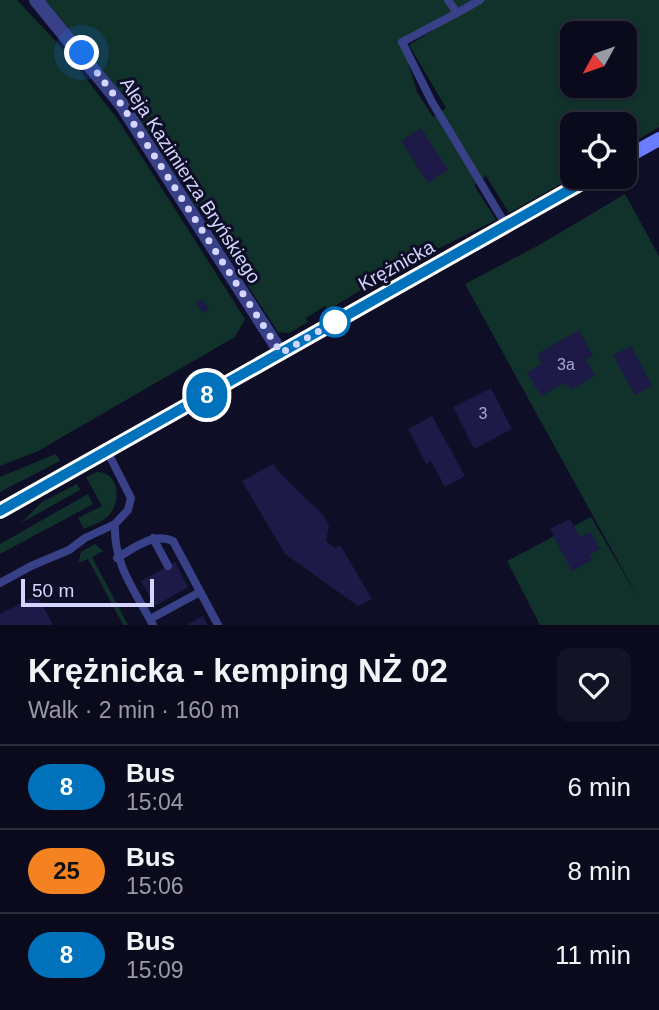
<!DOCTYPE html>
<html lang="en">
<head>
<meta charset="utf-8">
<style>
  body { margin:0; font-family:Arial,sans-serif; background:#141326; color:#f1f3f6; height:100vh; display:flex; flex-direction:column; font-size:26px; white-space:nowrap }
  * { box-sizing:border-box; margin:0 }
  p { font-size:23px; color:#9a9aa4 }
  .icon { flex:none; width:38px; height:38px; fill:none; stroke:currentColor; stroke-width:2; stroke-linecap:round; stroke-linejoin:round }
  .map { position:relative; height:625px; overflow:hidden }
  .sheet { display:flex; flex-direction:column; background:#0b0a1d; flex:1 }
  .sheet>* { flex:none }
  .badge { padding:0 14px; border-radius:23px; font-size:24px; line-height:46px }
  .needle { width:46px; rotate:230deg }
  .buttons { position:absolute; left:560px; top:21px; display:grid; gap:14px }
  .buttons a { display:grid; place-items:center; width:77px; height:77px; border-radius:14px; background:#0b0a1d; box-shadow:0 2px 5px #0004,0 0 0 2px #2b2b3b; font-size:35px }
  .scale { position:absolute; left:21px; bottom:18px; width:133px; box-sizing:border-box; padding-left:7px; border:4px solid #d4d6ff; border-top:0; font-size:19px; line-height:24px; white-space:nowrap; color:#d4d6ff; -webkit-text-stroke:5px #0f0e27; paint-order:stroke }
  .you { position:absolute; width:35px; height:35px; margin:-18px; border:5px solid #fff; border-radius:50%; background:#1a73e8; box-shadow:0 0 0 10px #1a73e833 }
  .map>.badge { position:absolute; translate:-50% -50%; box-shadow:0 0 0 4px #fff }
  .round { display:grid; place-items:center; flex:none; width:74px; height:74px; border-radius:14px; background:#141326 }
  .head { display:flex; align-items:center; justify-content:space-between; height:119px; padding:0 28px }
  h1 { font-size:33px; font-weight:600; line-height:52px }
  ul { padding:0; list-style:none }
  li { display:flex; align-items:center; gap:21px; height:84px; padding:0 28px; border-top:2px solid #2b2b3b }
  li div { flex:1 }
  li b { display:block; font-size:26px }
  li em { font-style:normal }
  li .badge { min-width:77px; font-weight:700; text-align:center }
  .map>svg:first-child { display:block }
  .green { fill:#11312b; fill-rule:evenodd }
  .building { fill:#1d1a48 }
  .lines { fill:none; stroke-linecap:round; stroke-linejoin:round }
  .lane { stroke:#384187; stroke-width:8 }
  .street { stroke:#384187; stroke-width:14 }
  .secondary { stroke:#6b7dff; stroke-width:14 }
  .line-casing { stroke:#fff; stroke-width:16 }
  .line { stroke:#0072bc; stroke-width:10 }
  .walk { stroke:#d4d6ff; stroke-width:7; stroke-dasharray:0 12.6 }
  .stop-dot { fill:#fff; stroke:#0072bc; stroke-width:3.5 }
  .labels { text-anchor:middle; stroke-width:6; stroke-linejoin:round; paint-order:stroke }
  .number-label { font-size:16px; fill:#a6a7d1 }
  .street-label { font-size:19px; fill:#d4d6ff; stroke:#0f0e27 }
</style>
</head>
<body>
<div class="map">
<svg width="659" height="625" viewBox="0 0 659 625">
  <rect width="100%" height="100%" fill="#0f0e27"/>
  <!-- green -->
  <path class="green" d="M0,0h17l47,50 55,71 126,198 -10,18 -197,114 -38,15z
    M45,0h403l9,13 -55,30 15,49 16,25 13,-9 -37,-63 51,-31 -8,-14h207v127l-34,20v-23h-53l1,53 -64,36 -23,-37 -12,9 22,35 -105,52 -63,38 -3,-4 -19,12 2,4 -19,11 -11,-1 -152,-232zM572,33h53v53h-53z
    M625,194l34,62v369h-119l-33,-64 84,-44 49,84 -175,-317 76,-40z
    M56,454l4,7 -60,31v-15z
    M97,472c22,0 25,29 12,43 -6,7 -17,10 -25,14l-6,-11 24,-12 -16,-29z
    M77,484l3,6 -59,33 21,-21z
    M88,494l5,10 -93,50v-10z
    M95,544l8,7 -11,6 36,68h-5l-35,-66 -10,4 3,-11z"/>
  <!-- building -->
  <path class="building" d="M421,128l27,42 -20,13 -27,-42z
    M202,299l7,10 -6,4 -7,-10z
    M579,330l14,26 -7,4 9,16 -23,13 -8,-6 -23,13 -14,-23 15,-9 -5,-10z
    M631,346l21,40 -17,9 -22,-40z
    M491,388l21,41 -38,20 -21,-42z
    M432,416l33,60 -20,11 -14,-26 -5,3 -18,-35z
    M273,464l5,7 46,45 5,10 -3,15 9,7 5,-3 32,54 -14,7 -73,-52 -43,-73z
    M570,519l10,18 10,-5 10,17 -11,6 3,5 -20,11 -22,-42z
    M175,562l13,25 -33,19 -14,-25z
    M37,595l16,30h-53v-11z
    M203,616l4,9h-21z"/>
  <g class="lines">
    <!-- lane -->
    <path class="lane" d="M448,0l9,13 -55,29 30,60 74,123
      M457,13l23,-13
      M115,524c-2,40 20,67 38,101
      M153,538l15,28
      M117,558c17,-10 36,-26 56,-17l45,84
      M0,583l31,-17 38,-16 16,-12 30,-14 13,-14 3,-12 -24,-47
      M150,619l50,-27"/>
    <!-- street -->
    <path class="street" d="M36,0l85,104 160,249"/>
    <!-- secondary -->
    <path class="secondary" d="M625,158l34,-19
      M0,511l592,-334"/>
  </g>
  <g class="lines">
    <!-- line casing -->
    <g class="line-casing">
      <path id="line" d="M0,511l592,-334"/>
    </g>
    <!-- line -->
    <use href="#line" class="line"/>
    <!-- walk -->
    <path class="walk" d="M82,53l39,51 160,249 54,-31"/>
  </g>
  <!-- markers -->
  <circle class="stop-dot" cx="335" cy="322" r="14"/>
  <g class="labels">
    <!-- number labels -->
    <g class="number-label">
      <text x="566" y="370">3a</text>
      <text x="483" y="419">3</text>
    </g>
    <!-- street labels -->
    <g class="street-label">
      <text transform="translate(191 180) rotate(57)" y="7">Aleja Kazimierza Bryńskiego</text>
      <text transform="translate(396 265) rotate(-29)" y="7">Krężnicka</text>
    </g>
  </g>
</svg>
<div class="buttons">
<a><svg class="needle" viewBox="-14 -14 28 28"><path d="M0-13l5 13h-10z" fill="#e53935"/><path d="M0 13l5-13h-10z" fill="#9a9aa4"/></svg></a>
<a><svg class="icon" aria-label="locate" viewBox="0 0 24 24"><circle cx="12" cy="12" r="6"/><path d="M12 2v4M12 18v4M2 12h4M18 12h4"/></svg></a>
</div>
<div class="scale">50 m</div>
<div class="you" style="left:82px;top:53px"></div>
<b class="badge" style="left:207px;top:395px;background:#0072bc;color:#fff">8</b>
</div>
<section class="sheet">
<div class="head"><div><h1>Krężnicka - kemping NŻ 02</h1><p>Walk · 2 min · 160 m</p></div><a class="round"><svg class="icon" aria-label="heart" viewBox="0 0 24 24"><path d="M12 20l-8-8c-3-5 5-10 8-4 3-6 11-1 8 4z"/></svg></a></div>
<ul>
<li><span class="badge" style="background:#0072bc;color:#fff">8</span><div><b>Bus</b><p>15:04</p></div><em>6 min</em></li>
<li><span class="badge" style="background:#f58220;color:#111">25</span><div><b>Bus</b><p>15:06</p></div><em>8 min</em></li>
<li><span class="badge" style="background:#0072bc;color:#fff">8</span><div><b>Bus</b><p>15:09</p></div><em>11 min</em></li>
</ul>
</section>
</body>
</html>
